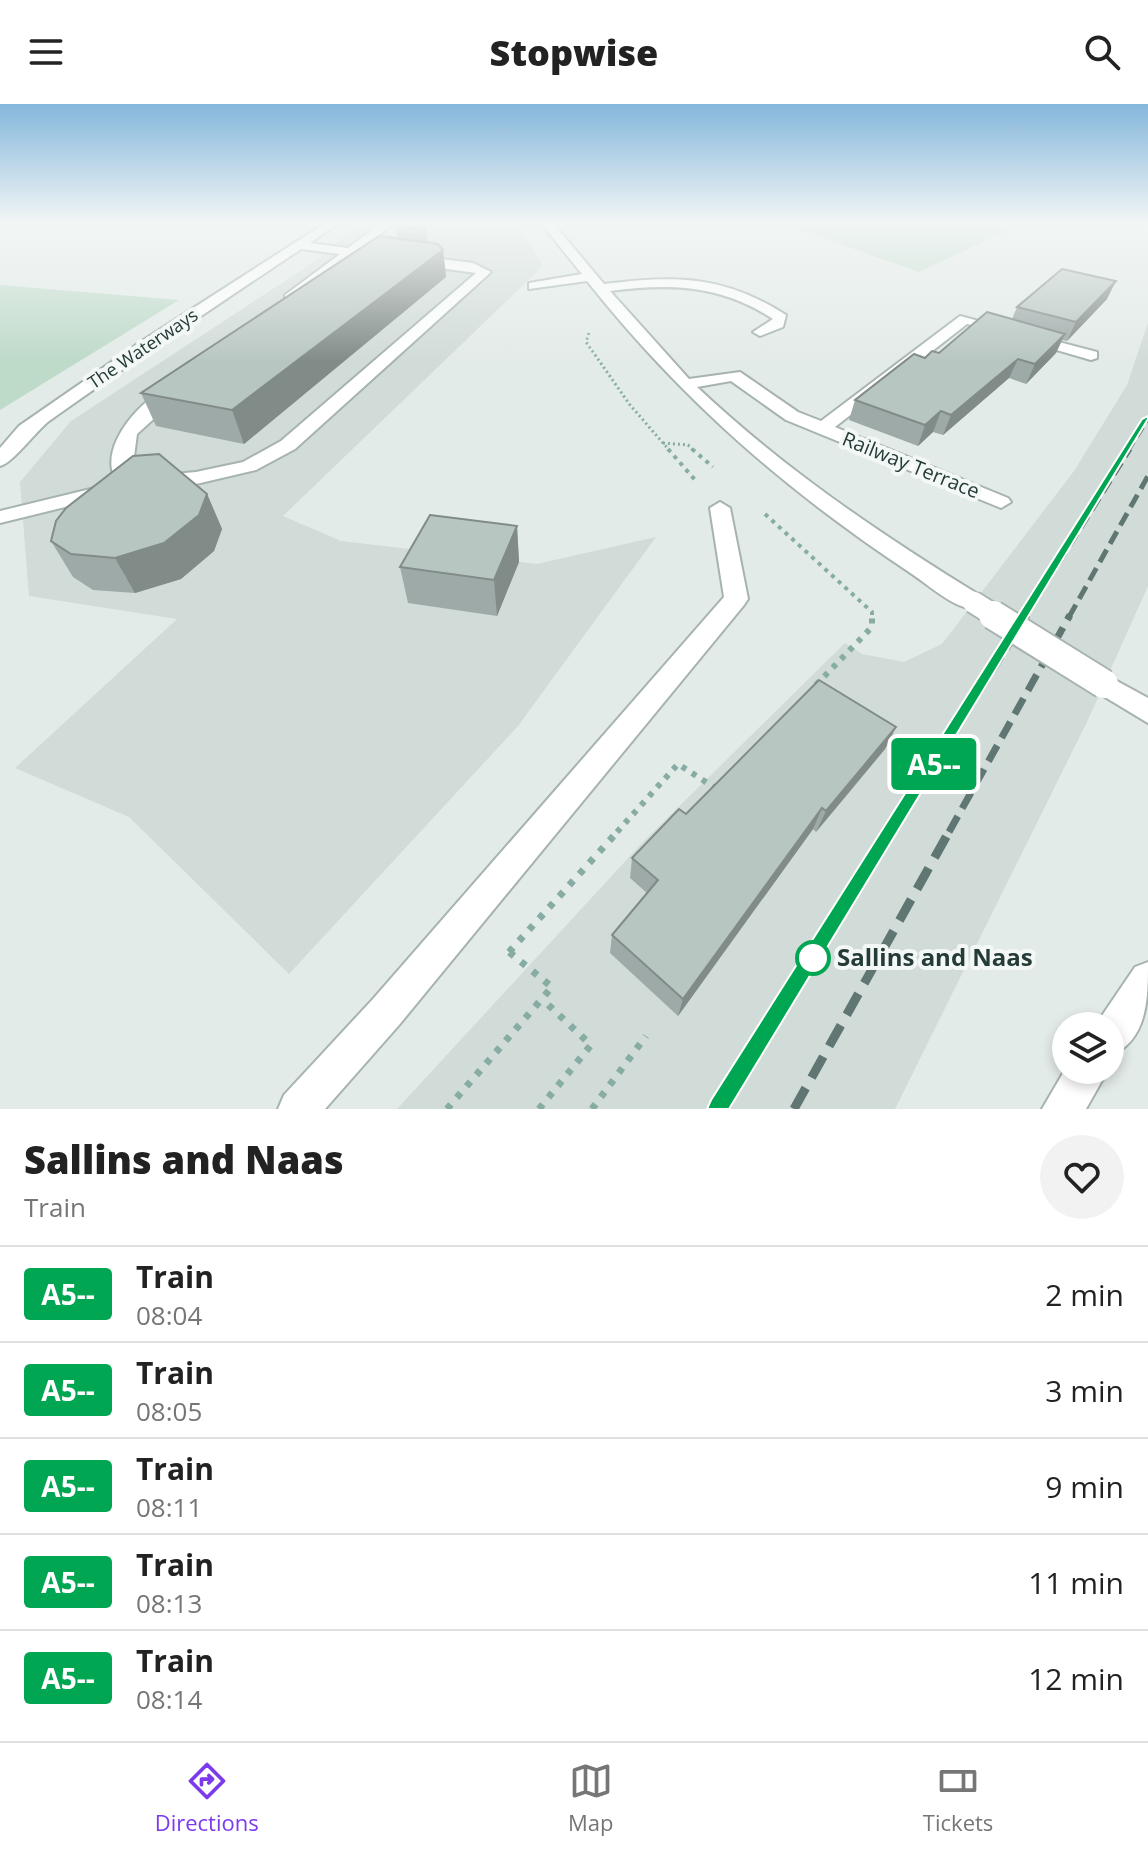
<!DOCTYPE html>
<html lang="en">
<head>
<meta charset="utf-8">
<style>
  body { margin:0; font-family:"Open Sans",sans-serif; background:#f2f2f2; color:#222; height:100vh; display:flex; flex-direction:column; font-size:30px; white-space:nowrap }
  * { box-sizing:border-box; margin:0 }
  p { font-size:26px; color:#767676 }
  .icon { flex:none; width:44px; height:44px; fill:none; stroke:currentColor; stroke-width:2; stroke-linecap:round; stroke-linejoin:round }
  .map { position:relative; height:1005px; overflow:hidden }
  .sheet { display:flex; flex-direction:column; background:#fff; flex:1 }
  .sheet>* { flex:none }
  .badge { padding:0 16px; border-radius:6px; font-size:28px; line-height:52px }
  .buttons { position:absolute; left:1052px; top:908px; display:grid; gap:16px }
  .buttons a { display:grid; place-items:center; width:72px; height:72px; border-radius:50%; background:#fff; box-shadow:0 4px 12px #0003; font-size:40px }
  .map>.badge { position:absolute; translate:-50% -50%; box-shadow:0 0 0 4px #fff }
  .round { display:grid; place-items:center; flex:none; width:84px; height:84px; border-radius:42px; background:#f2f2f2 }
  .overview { display:flex; align-items:center; justify-content:space-between; height:136px; padding:0 24px }
  h1 { font-size:38px; font-weight:800; line-height:60px }
  ul { padding:0; list-style:none }
  li { display:flex; align-items:center; gap:24px; height:96px; padding:0 24px; border-top:2px solid #e0e0e0 }
  li div { flex:1 }
  li b { display:block; font-size:30px }
  li em { font-style:normal }
  li .badge { min-width:88px; font-weight:700; text-align:center }
  header { display:flex; justify-content:space-between; align-items:center; height:104px; padding:0 24px; background:#fff; font-size:36px; font-weight:800 }
  .tabs { display:flex; justify-content:space-around; align-items:center; height:112px; border-top:2px solid #e0e0e0; background:#fff; font-size:22px; color:#767676 }
  .tabs a { display:grid; justify-items:center; gap:4px }
  .tabs .current { color:#7c3aed }
  .map>svg:first-child { display:block }
  .built { fill:#d1dbd7 }
  .green { fill:#bedac9 }
  .lines { fill:none; stroke-linecap:round; stroke-linejoin:round }
  .minor-casing { stroke:#a6b3af; stroke-width:4 }
  .path-far3 { stroke:#86aca4; stroke-width:3; stroke-dasharray:2 3; stroke-linecap:butt }
  .path-far2 { stroke:#86aca4; stroke-width:4; stroke-dasharray:4 5; stroke-linecap:butt }
  .path-far1 { stroke:#86aca4; stroke-width:6; stroke-dasharray:5 7; stroke-linecap:butt }
  .path { stroke:#86aca4; stroke-width:7; stroke-dasharray:6 9; stroke-linecap:butt }
  .minor { fill:#fff; fill-rule:evenodd }
  .rail-far3 { stroke:#5f7672; stroke-width:4; stroke-dasharray:11 6; stroke-linecap:butt }
  .rail-far2 { stroke:#5f7672; stroke-width:5; stroke-dasharray:14 7; stroke-linecap:butt }
  .rail-far1 { stroke:#5f7672; stroke-width:7; stroke-dasharray:18 9; stroke-linecap:butt }
  .rail { stroke:#5f7672; stroke-width:9; stroke-dasharray:24 12; stroke-linecap:butt }
  .minor-bridge-far1-casing { stroke:#a6b3af; stroke-width:25; stroke-linecap:butt }
  .minor-bridge-casing { stroke:#a6b3af; stroke-width:32; stroke-linecap:butt }
  .minor-bridge-far1 { stroke:#fff; stroke-width:21 }
  .minor-bridge { stroke:#fff; stroke-width:28 }
  .wall { fill:#9eaaa7 }
  .shaded-wall { fill:#818b88 }
  .building { fill:#b8c6c2; stroke:#818b88; stroke-width:2 }
  .line { fill:#00a651; stroke:#fff; stroke-width:2 }
  .stop-dot { fill:#fff; stroke:#00a651; stroke-width:4 }
  .labels { text-anchor:middle; stroke-width:8; stroke-linejoin:round; paint-order:stroke }
  .far-street-label { font-size:18px; fill:#243b37; stroke:#f3f8f6 }
  .street-label { font-size:20px; fill:#243b37; stroke:#f3f8f6 }
  .near-stop-label { font-size:24px; font-weight:bold; fill:#243b37; stroke:#f3f8f6; text-anchor:start }
</style>
</head>
<body>
<header><svg class="icon" aria-label="menu" viewBox="0 0 24 24"><path d="M4 6h16M4 12h16M4 18h16"/></svg>Stopwise<svg class="icon" aria-label="search" viewBox="0 0 24 24"><circle cx="10" cy="10" r="6"/><path d="M15 15l6 6"/></svg></header>
<div class="map">
<svg width="1148" height="1005" viewBox="0 0 1148 1005">
  <rect width="100%" height="100%" fill="#e3ebe8"/>
  <!-- built -->
  <path class="built" d="M360,118h155l28,44 -260,250 58,25 196,23 119,-27 -138,189 -229,248 -160,-157 -114,-49 162,-149 -148,-23 -9,-114 51,-61 246,-161z
    M1148,219v263l-61,136 -192,387h-498l246,-267 202,-199 17,11 42,8 38,-18 132,-173 53,-86z"/>
  <!-- green -->
  <path class="green" d="M778,118h205l28,7 -92,43z
    M0,181l179,15 -179,110z"/>
  <g class="lines">
    <!-- minor casing -->
    <g class="minor-casing">
      <path id="minor" d="M327,118h13l-30,21 38,5 35,-26h12l-33,27 111,14 18,9 -196,177 -39,21 -60,14 -60,5 -21,-11c-17,-32 29,-84 59,-92l6,1v8l-43,39 -5,38 8,5 56,-5 47,-10 38,-21 195,-168 -123,-17 -58,45h-10v-6l55,-41 -39,-5c-84,56 -169,113 -252,172 -14,11 -36,42 -49,45v-18l19,-22 120,-83z
        M540,118h12l52,62c71,-9 120,-9 182,31l-3,12 -23,9 -7,-4 20,-13c-52,-34 -102,-36 -163,-28l79,88 51,-7 58,40 23,9 139,-105 137,36v6l-6,2 -124,-36 -132,103 173,71 3,4 -10,6 -215,-88 -55,-39 -34,6c87,82 183,147 284,209l4,6 -4,6c-21,6 -51,-22 -69,-34 -127,-84 -230,-174 -325,-293l-58,8v-6l53,-9z
        M107,381l7,2 3,4 -3,4 -114,28v-12z
        M720,398l10,6 18,91 -4,6 -345,420 -74,84h-47l6,-14 89,-96 351,-402 -14,-89z
        M1104,570l44,24v25l-53,-32 -4,-7 4,-7z
        M1148,858c0,36 0,78 -38,94v-30h-15l40,-59z
        M1066,964l42,2 -22,39h-44z"/>
    </g>
    <!-- path-far3 -->
    <path class="path-far3" d="M589,229l-3,9 44,63 40,46
      M663,339l25,2 6,6"/>
    <!-- path-far2 -->
    <path class="path-far2" d="M668,345l28,32
      M692,345l21,18
      M765,410l107,98v5"/>
    <!-- path-far1 -->
    <path class="path-far1" d="M816,581l56,-58v-12
      M617,728l61,-68 37,24"/>
    <!-- path -->
    <path class="path" d="M509,848l110,-122
      M447,1005l105,-122 -43,-35
      M539,1005l52,-64 -49,-46
      M592,1005l54,-73"/>
    <!-- minor -->
    <use href="#minor" class="minor"/>
    <!-- rail-far3 -->
    <path class="rail-far3" d="M1128,347l20,-32"/>
    <!-- rail-far2 -->
    <path class="rail-far2" d="M1025,513l105,-168
      M1069,513l79,-141"/>
    <!-- rail-far1 -->
    <path class="rail-far1" d="M892,728l135,-217
      M949,728l121,-217"/>
    <!-- rail -->
    <path class="rail" d="M720,1005l173,-279
      M794,1005l156,-279"/>
    <!-- minor-bridge-far1 casing -->
    <g class="minor-bridge-far1-casing">
      <path id="minor-bridge-far1" d="M973,498l24,15"/>
    </g>
    <!-- minor-bridge casing -->
    <g class="minor-bridge-casing">
      <path id="minor-bridge" d="M993,511l111,69"/>
    </g>
    <!-- minor-bridge-far1 -->
    <use href="#minor-bridge-far1" class="minor-bridge-far1"/>
    <!-- minor-bridge -->
    <use href="#minor-bridge" class="minor-bridge"/>
  </g>
  <!-- wall -->
  <path class="wall" d="M395,121l31,4 2,14 15,7 3,27 -202,167 -88,-18 -15,-33 257,-154z
    M1107,195l-40,42 -5,-1 -6,13 -30,31 -17,-6 -66,57 -10,-3 -15,14 -69,-26 6,-20 70,-42 14,-5 73,-34 5,-12z
    M207,390l15,35 -8,22 -33,28 -46,14 -42,-3 -20,-13 -22,-36z
    M517,422l2,36 -22,54 -89,-13 -8,-36z
    M896,623l-11,22 -69,83 -3,-3 -135,187 -68,-63 2,-18 35,-42 -17,-15 2,-20 54,-44z"/>
  <!-- shaded-wall -->
  <path class="shaded-wall" d="M443,146l3,27 -202,167 -12,-34z
    M1116,177l-9,18 -40,42 9,-19z
    M1065,230l-9,19 -30,31 9,-20z
    M1018,255l-9,19 -66,57 8,-20z
    M941,307l-8,21 -15,14 7,-21z
    M207,390l15,35 -8,22 -33,28 -46,14 -20,-35z
    M517,422l2,36 -22,54 -3,-36z
    M896,623l-11,22 -69,83 10,-21z
    M822,704l-9,21 -135,187 5,-17z"/>
  <!-- building -->
  <path class="building" d="M401,118h19l6,7 -31,-4z
    M379,132l59,8 5,6 -211,160 -91,-17z
    M1062,165l54,12 -40,41 -59,-15z
    M987,208l78,22 -30,30 -17,-5 -67,56 -10,-4 -16,14 -70,-25 59,-46 11,4 7,-7 7,2z
    M159,350l48,40 -8,21 -35,28 -49,15 -44,-4 -20,-13 5,-20 10,-13 67,-52z
    M430,411l87,11 -23,54 -94,-13z
    M819,576l77,47 -70,84 -4,-3 -139,191 -71,-64 46,-55 -26,-22 47,-49 7,5z"/>
  <!-- sky -->
  <linearGradient id="sky" x2="0" y2="1"><stop stop-color="#85b7dc"/><stop offset="0.46" stop-color="#f2f6f5"/><stop offset="1" stop-color="#f2f6f5" stop-opacity="0"/></linearGradient>
  <rect width="1148" height="258" fill="url(#sky)"/>
  <!-- line -->
  <path class="line" d="M1148,312v3l-419,690h-22l4,-9 431,-681z"/>
  <!-- markers -->
  <circle class="stop-dot" cx="813" cy="854" r="16"/>
  <g class="labels">
    <!-- far-street labels -->
    <g class="far-street-label">
      <text transform="translate(143 245) rotate(-34)" y="6">The Waterways</text>
    </g>
    <!-- street labels -->
    <g class="street-label">
      <text transform="translate(911 361) rotate(22)" y="7">Railway Terrace</text>
    </g>
    <!-- near-stop labels -->
    <g class="near-stop-label">
      <text x="837" y="862">Sallins and Naas</text>
    </g>
  </g>
</svg>
<div class="buttons">
<a><svg class="icon" aria-label="layers" viewBox="0 0 24 24"><path d="M12 4l9 5-9 5-9-5zM3 14l9 5 9-5"/></svg></a>
</div>
<b class="badge" style="left:934px;top:660px;background:#00a651;color:#fff">A5--</b>
</div>
<section class="sheet">
<div class="overview"><div><h1>Sallins and Naas</h1><p>Train</p></div><a class="round"><svg class="icon" aria-label="heart" viewBox="0 0 24 24"><path d="M12 20l-8-8c-3-5 5-10 8-4 3-6 11-1 8 4z"/></svg></a></div>
<ul>
<li><span class="badge" style="background:#00a651;color:#fff">A5--</span><div><b>Train</b><p>08:04</p></div><em>2 min</em></li>
<li><span class="badge" style="background:#00a651;color:#fff">A5--</span><div><b>Train</b><p>08:05</p></div><em>3 min</em></li>
<li><span class="badge" style="background:#00a651;color:#fff">A5--</span><div><b>Train</b><p>08:11</p></div><em>9 min</em></li>
<li><span class="badge" style="background:#00a651;color:#fff">A5--</span><div><b>Train</b><p>08:13</p></div><em>11 min</em></li>
<li><span class="badge" style="background:#00a651;color:#fff">A5--</span><div><b>Train</b><p>08:14</p></div><em>12 min</em></li>
</ul>
</section>
<nav class="tabs">
<a class="current"><svg class="icon" aria-label="directions" viewBox="0 0 24 24"><path d="M12 3l9 9-9 9-9-9zM9 14v-3h6M13 9l2 2-2 2"/></svg>Directions</a>
<a><svg class="icon" aria-label="map" viewBox="0 0 24 24"><path d="M3 6l6-2 6 2 6-2v14l-6 2-6-2-6 2zM9 4v14M15 6v14"/></svg>Map</a>
<a><svg class="icon" aria-label="tickets" viewBox="0 0 24 24"><path d="M3 7h18v10H3zM15 7v10"/></svg>Tickets</a>
</nav>
</body>
</html>
